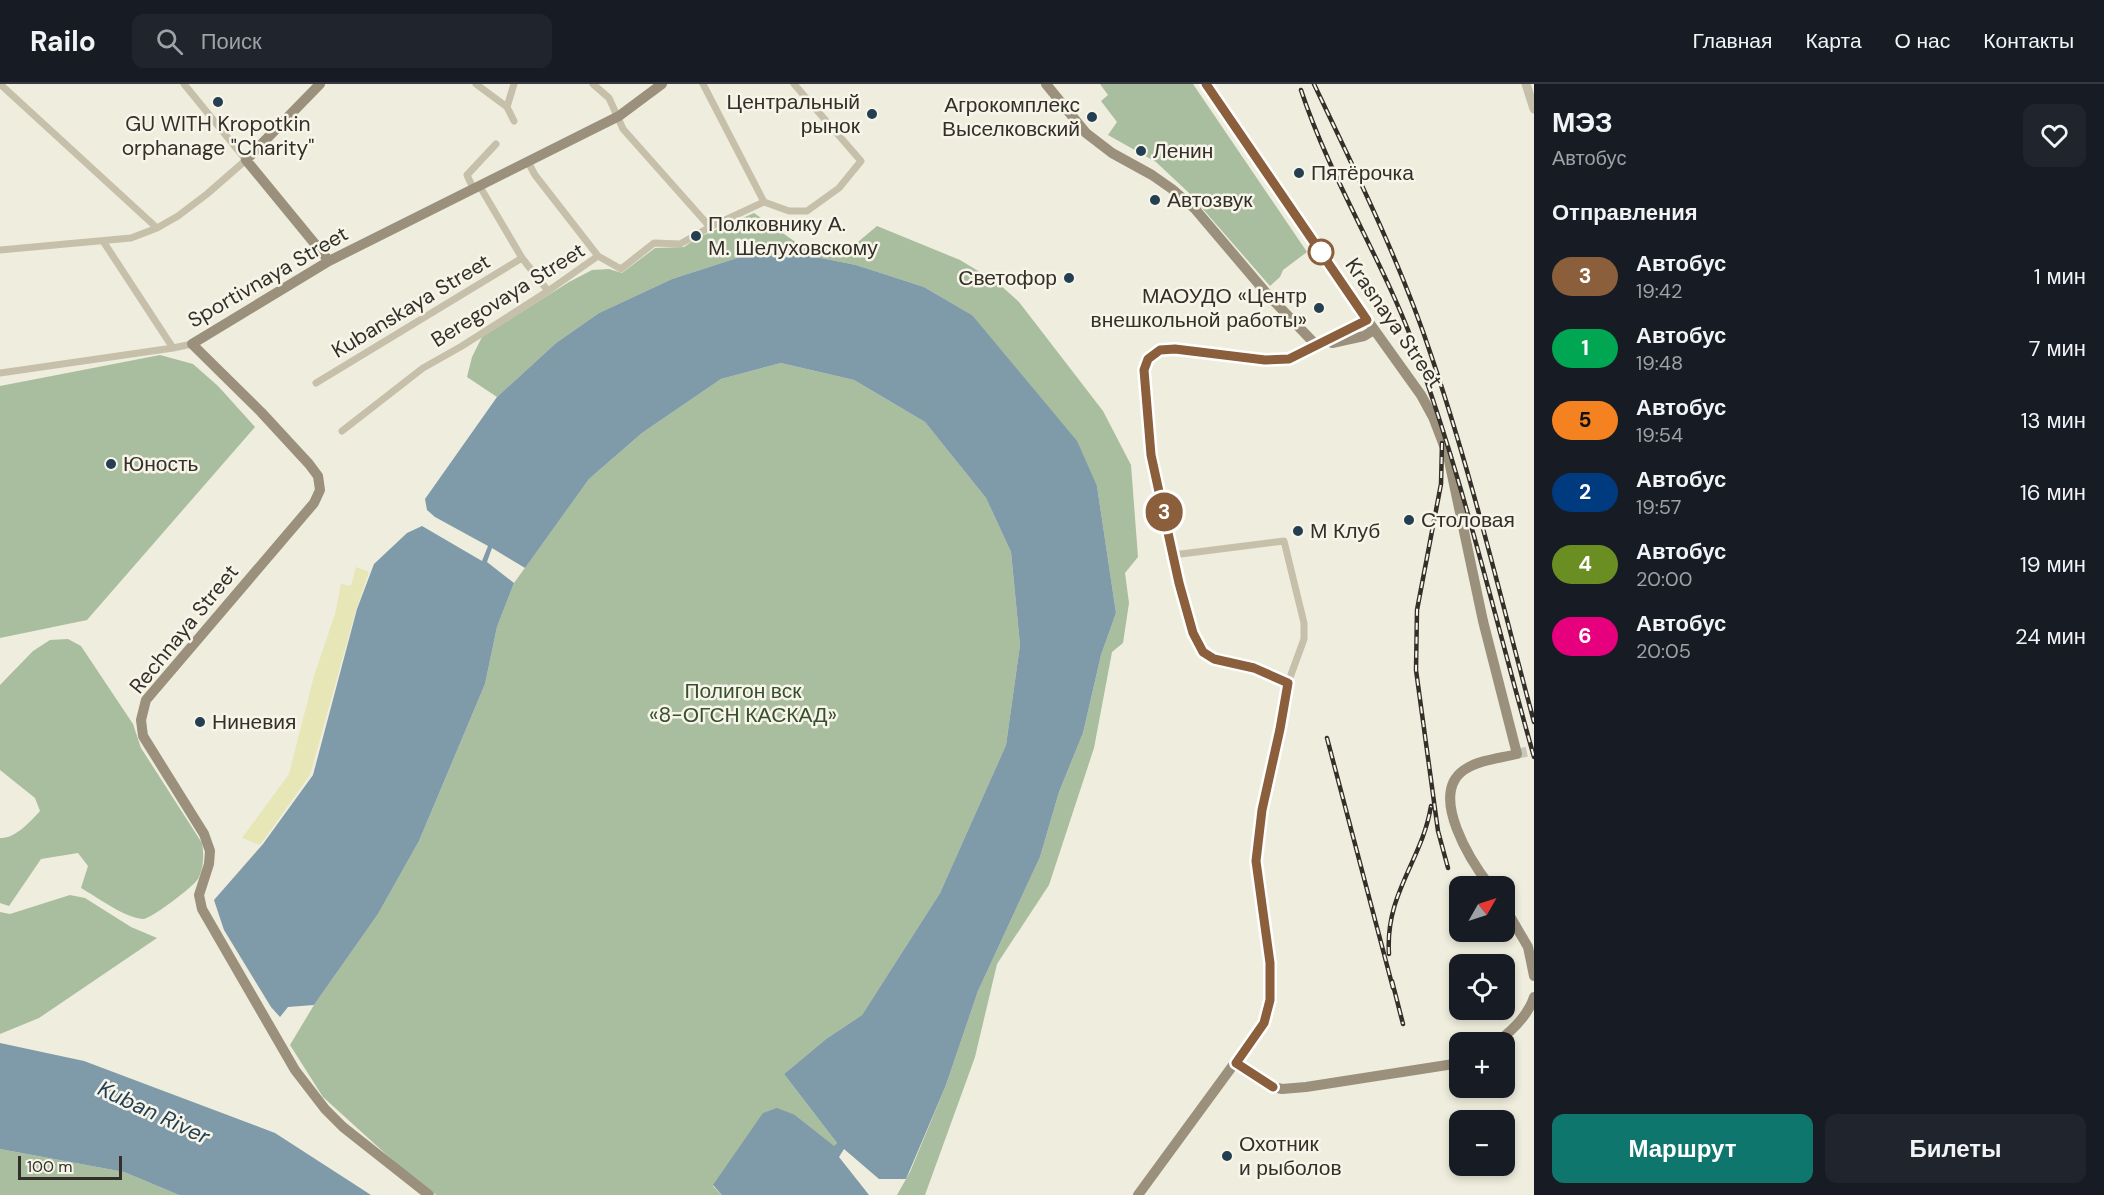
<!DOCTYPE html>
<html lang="ru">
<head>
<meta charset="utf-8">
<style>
  body { margin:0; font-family:"DM Sans",sans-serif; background:#20242c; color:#f1f3f6; height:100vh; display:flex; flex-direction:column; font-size:22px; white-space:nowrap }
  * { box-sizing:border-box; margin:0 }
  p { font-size:20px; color:#9ea1a6 }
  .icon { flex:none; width:33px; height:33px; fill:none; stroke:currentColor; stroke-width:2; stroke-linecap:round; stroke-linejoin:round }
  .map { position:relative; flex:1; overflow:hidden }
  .side { display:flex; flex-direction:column; background:#171b24; width:570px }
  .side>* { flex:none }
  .badge { padding:0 12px; border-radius:20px; font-size:21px; line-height:39px }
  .needle { width:39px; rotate:51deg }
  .fabs { position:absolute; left:1449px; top:792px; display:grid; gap:12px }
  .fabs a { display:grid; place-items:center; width:66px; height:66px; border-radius:12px; background:#171b24; box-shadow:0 3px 9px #0003; font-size:30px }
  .scale { position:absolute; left:18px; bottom:15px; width:104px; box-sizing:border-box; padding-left:6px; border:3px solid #343029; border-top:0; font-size:16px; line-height:21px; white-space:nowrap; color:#343029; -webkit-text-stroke:4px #f7f5e9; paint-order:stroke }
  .map>.badge { position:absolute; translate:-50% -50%; box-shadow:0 0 0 3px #fff }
  h2 { padding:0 18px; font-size:22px; line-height:54px }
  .round { display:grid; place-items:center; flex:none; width:63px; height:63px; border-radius:12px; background:#20242c }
  .head { display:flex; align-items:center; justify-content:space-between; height:102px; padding:0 18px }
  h1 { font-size:28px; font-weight:600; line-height:45px }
  .primary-button { display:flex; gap:12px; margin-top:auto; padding:12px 18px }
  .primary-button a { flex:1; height:69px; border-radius:12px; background:#0f766e; color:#fff; font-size:24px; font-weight:600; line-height:69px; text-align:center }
  .primary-button a+a { background:#20242c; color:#f1f3f6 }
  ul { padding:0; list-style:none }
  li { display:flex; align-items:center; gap:18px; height:72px; padding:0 18px }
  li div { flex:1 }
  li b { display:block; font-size:22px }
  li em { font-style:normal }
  li .badge { min-width:66px; font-weight:700; text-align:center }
  header { display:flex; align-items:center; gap:36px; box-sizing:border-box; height:84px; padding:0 30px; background:#171b24; border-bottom:2px solid #363941 }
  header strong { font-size:28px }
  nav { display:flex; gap:33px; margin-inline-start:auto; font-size:21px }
  .search { width:420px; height:54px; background:#20242c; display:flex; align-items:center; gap:15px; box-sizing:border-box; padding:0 21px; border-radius:12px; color:#9ea1a6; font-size:22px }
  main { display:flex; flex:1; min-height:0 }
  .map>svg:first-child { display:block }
  .green { fill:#a9bd9f }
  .sand { fill:#e7e6b7 }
  .water { fill:#7f9aa9 }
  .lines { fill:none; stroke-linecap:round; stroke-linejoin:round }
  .secondary-tunnel { stroke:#cac7b9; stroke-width:10; stroke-dasharray:10 5; stroke-linecap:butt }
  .minor { stroke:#c6c0aa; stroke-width:7 }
  .tertiary { stroke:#c6c0aa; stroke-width:9 }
  .secondary { stroke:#9a907c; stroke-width:10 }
  .rail-casing { stroke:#343029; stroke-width:4.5 }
  .rail { stroke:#f7f5e9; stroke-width:2; stroke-dasharray:7; stroke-linecap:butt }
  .line-casing { stroke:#fff; stroke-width:14 }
  .line { stroke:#8b5e3c; stroke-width:9 }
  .poi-dot { fill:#233f51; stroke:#f7f5e9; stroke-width:2 }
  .stop-dot { fill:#fff; stroke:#8b5e3c; stroke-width:3 }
  .labels { text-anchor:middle; stroke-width:5; stroke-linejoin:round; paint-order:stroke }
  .poi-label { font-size:21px; fill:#343029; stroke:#f7f5e9; text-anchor:start }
  .street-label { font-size:21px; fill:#343029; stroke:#f7f5e9 }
  .park-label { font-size:21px; fill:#39502f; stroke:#f7f5e9 }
  .water-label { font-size:22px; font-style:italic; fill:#233f51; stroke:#f7f5e9 }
</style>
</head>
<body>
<header>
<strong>Railo</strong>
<div class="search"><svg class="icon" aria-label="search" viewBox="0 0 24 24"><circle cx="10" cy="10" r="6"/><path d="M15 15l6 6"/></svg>Поиск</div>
<nav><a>Главная</a><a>Карта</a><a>О нас</a><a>Контакты</a></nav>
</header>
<main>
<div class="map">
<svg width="1534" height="1111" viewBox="0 0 1534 1111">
  <rect width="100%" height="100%" fill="#efeddd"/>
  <!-- green -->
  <path class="green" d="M1100,0h93l114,168 -24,18 -3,7 -10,9 -82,-94 -32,-30 -48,-27 9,-13 -16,-21 7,-6z
    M754,129l50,35 12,-4 36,3 25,-21 83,34 38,23 21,19 84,109 28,54 7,92 -13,16 4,30 -6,40 -11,9 -18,96 -45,137 -52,79 -22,93 -50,138h-28l13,-23 36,-87 32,-94 62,-134 19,-65 24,-59 18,-78 15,-42 -19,-127 -125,-171 -48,-28 -68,-22 -50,-10 -63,1 -71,23 -73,34 -43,30 -59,54 -30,-20 5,-20 10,-20 87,-55 23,-12 17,-1 13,4 33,-25 29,-1 13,-9z
    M160,271l33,9 25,22 37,41 -168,193 -87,18v-252z
    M781,279l73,17 71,42 61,76 25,54 9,93 -14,100 -66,148 -78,122 -36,24 -42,35 53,69 -3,4 -39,-32 -82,71 9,9h-286l-37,-29 -76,-69 -33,-52 24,-40 64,-91 41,-73 66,-157 12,-57 17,-44 75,-104 53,-46 79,-54z
    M68,555l13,7 52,78 8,24 61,95c2,11 2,25 -4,36 -4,7 -47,40 -55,40 -18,-1 -46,-22 -62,-31l7,-22 -10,-13 -37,6 -32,47 -9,-3v-65c15,1 31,-17 40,-27l-5,-13 -35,-28v-85l33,-34 17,-11z
    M70,811l15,3 46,29 26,11 -118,80 -39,16v-122l10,2z
    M0,1065l124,23 55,23h-179z"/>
  <!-- sand -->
  <path class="sand" d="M356,483l13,5 -13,38 -46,165 -50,70 -18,-7 47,-64 25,-98 21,-62 6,-30 10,2z"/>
  <!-- water -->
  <path class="water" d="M806,171l50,10 68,22 48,28 105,126 20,45 19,127 -15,42 -18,78 -24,59 -19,65 -62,134 -32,94 -40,94h-27l-35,-30 -5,8 30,38h-147l-9,-10 50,-72 14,-5 18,7 39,31 3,-3 -53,-69 42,-35 36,-24 78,-122 66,-148 14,-100 -9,-93 -25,-54 -61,-76 -71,-42 -73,-17 -60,16 -79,54 -53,46 -64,89 -33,-20 -5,14 27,21 -17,44 -12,57 -66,157 -41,73 -64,91 -26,2 -8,10 -9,-10 -47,-77 -10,-30 49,-56 50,-69 44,-166 17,-45 33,-31 15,-7 60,35 6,-15 -53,-29 -8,-7 -2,-11 72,-102 59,-54 43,-30 73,-34 71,-23z
    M0,959l84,18 191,72 96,62h-192l-55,-23 -124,-23z"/>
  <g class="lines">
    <!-- secondary-tunnel -->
    <path class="secondary-tunnel" d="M1517,670l17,-4"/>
    <!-- minor -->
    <path class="minor" d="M0,0l157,144
      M476,0l31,23
      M593,0l16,14 14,31 87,98
      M703,0l61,118
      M514,37l-7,-14 7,-23
      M528,78l7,13 63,81
      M479,101l43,73 26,33
      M473,104l-6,-13 29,-31
      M764,118l25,9h18l32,-23 22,-27 -67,-77
      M103,157l70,107
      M0,166l131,-12 26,-10 21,-12 29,-22 39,-34 -62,-76
      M0,289l173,-25 19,-4
      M316,299l206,-125
      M342,347l81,-63 39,-22 86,-55 50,-35 23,13 33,-26 26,1 30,-17 54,-25
      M1173,471l111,-14 20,82v16l-16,44"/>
    <!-- tertiary -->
    <path class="tertiary" d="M1526,0l8,25"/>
    <!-- secondary -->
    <path class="secondary" d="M320,0l-74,76 83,101
      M1046,0l40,49 26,20 40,22 20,14 23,20 73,86 49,51
      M1206,0l142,209 73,102 12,22 15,39 35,165 34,133c-16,4 -39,6 -53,16 -36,25 8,93 26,116
      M1332,259l32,-7 10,-6
      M1504,822l24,41 6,29
      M1497,958c16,-12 31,-26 37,-45
      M1236,979l30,21 7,3 9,2 24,-2 154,-24
      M429,1111l-86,-68 -18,-18 -30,-39 -93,-161 -3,-14 10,-31 1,-13 -6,-17 -61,-98 -2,-16 5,-20 168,-197 6,-13 -2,-14 -9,-12 -48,-52 -69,-68 137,-83 290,-145 43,-32
      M1138,1111l126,-172 6,-23v-37l-14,-102 6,-51 18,-81 8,-46 -34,-15 -40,-9 -11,-7 -10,-19 -14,-50 -28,-128 -7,-85 4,-11 12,-9 15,-1 90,11 24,-1 78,-39"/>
    <!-- rail casing -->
    <g class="rail-casing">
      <path id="rail" d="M1314,0c42,89 86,177 117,271 41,120 70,245 103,367
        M1301,6c29,88 80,167 112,253 50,135 82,276 121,414
        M1442,359l-1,41 -24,126 -1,60 22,161 10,37
        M1327,654l66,250
        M1389,870c-4,-61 33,-93 42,-148
        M1392,897l11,43"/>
    </g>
    <!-- rail -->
    <use href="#rail" class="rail"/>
  </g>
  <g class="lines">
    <!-- line casing -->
    <g class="line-casing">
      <path id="line" d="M1206,0l161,236 -78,39 -24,1 -90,-11 -15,1 -12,9 -4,11 7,85 28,128 14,50 10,19 11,7 40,9 34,15 -8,46 -18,81 -6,51 14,102v37l-6,23 -28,40 37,24"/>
    </g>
    <!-- line -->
    <use href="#line" class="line"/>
  </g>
  <!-- markers -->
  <g class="poi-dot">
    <circle cx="218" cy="18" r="6"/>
    <circle cx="872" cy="30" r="6"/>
    <circle cx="1092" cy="33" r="6"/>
    <circle cx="1141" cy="67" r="6"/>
    <circle cx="1299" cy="89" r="6"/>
    <circle cx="1155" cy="116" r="6"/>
    <circle cx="696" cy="152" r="6"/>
    <circle cx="1069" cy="194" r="6"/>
    <circle cx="1319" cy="224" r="6"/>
    <circle cx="111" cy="380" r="6"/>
    <circle cx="1409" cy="436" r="6"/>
    <circle cx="1298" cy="447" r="6"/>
    <circle cx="200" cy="638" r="6"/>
    <circle cx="1227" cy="1072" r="6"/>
  </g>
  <circle class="stop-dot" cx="1321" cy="168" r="12"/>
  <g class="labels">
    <!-- poi labels -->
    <g class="poi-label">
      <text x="860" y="25" text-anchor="end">Центральный<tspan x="860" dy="24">рынок</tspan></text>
      <text x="1080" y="28" text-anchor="end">Агрокомплекс<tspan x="1080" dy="24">Выселковский</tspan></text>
      <text x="218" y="47" text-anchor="middle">GU WITH Kropotkin<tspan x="218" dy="24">orphanage "Charity"</tspan></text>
      <text x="1153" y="74">Ленин</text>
      <text x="1311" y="96">Пятёрочка</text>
      <text x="1167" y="123">Автозвук</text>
      <text x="708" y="147">Полковнику А.<tspan x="708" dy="24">М. Шелуховскому</tspan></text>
      <text x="1057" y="201" text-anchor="end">Светофор</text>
      <text x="1307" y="219" text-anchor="end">МАОУДО «Центр<tspan x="1307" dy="24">внешкольной работы»</tspan></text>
      <text x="123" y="387">Юность</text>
      <text x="1421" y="443">Столовая</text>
      <text x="1310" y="454">М Клуб</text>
      <text x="212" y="645">Ниневия</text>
      <text x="1239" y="1067">Охотник<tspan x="1239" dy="24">и рыболов</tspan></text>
    </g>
    <!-- street labels -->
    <g class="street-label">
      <text transform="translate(268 193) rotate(-30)" y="7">Sportivnaya Street</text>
      <text transform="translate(508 211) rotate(-32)" y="7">Beregovaya Street</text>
      <text transform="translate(411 222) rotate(-31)" y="7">Kubanskaya Street</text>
      <text transform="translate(1394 239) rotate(55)" y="7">Krasnaya Street</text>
      <text transform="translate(184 545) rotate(-51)" y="7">Rechnaya Street</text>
    </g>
    <!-- park labels -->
    <g class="park-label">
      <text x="743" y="614">Полигон вск<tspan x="743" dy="24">«8-ОГСН КАСКАД»</tspan></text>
    </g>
    <!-- water labels -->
    <g class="water-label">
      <text transform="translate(154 1028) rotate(25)" y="8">Kuban River</text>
    </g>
  </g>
</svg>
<div class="fabs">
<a><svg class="needle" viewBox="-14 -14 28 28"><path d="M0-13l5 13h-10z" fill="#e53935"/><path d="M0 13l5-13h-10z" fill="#9ea1a6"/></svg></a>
<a><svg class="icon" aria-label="locate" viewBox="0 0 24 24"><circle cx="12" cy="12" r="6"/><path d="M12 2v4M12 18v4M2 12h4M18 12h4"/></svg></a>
<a>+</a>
<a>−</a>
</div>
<div class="scale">100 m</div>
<b class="badge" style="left:1164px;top:428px;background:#8b5e3c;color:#fff">3</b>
</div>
<section class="side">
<div class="head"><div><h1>МЭЗ</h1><p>Автобус</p></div><a class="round"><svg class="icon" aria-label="heart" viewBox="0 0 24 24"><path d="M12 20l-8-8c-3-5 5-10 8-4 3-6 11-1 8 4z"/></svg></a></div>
<h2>Отправления</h2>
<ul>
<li><span class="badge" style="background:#8b5e3c;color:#fff">3</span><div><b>Автобус</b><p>19:42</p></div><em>1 мин</em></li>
<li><span class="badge" style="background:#00a651;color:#fff">1</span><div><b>Автобус</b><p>19:48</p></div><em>7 мин</em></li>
<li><span class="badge" style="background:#f58220;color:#111">5</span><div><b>Автобус</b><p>19:54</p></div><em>13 мин</em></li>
<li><span class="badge" style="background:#003b80;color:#fff">2</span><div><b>Автобус</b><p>19:57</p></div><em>16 мин</em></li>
<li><span class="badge" style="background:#6b8e23;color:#fff">4</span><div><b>Автобус</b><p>20:00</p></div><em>19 мин</em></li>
<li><span class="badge" style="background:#e6007e;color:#fff">6</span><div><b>Автобус</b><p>20:05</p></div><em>24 мин</em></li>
</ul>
<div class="primary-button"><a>Маршрут</a><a>Билеты</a></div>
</section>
</main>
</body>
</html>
